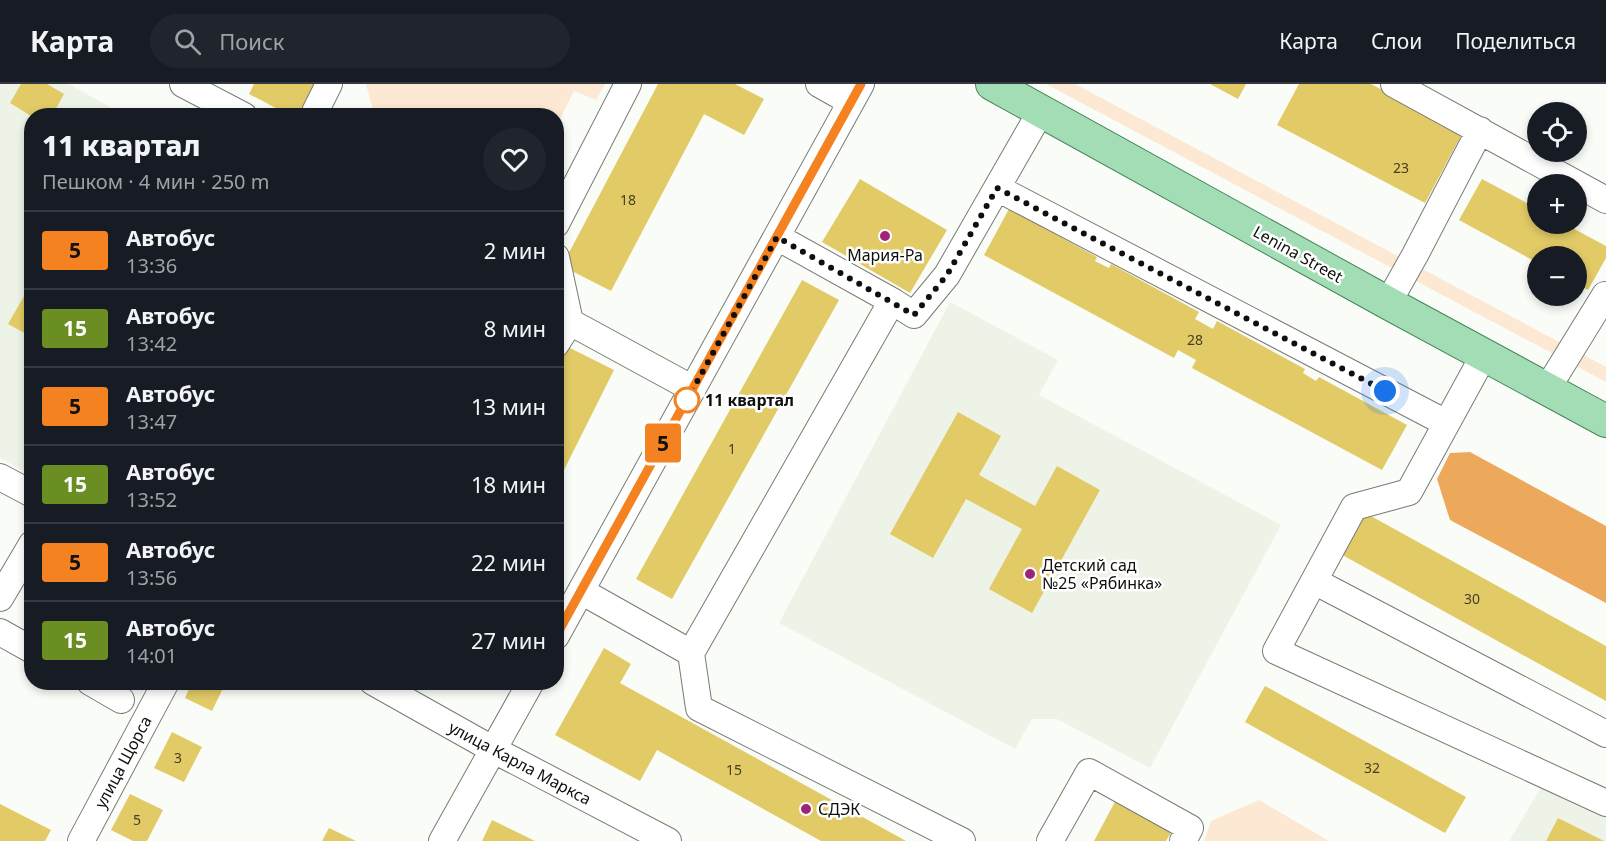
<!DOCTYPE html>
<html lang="ru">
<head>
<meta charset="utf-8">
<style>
  body { margin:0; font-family:"Noto Sans",sans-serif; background:#20242c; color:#f1f3f6; height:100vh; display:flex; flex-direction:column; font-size:22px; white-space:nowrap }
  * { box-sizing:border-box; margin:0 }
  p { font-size:20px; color:#9ea1a6 }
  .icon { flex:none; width:33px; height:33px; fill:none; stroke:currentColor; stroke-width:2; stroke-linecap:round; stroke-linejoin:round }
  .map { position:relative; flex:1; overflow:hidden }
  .details { position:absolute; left:24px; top:24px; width:540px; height:582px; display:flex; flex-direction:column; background:#171b24; border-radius:24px; box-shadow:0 3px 9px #0003 }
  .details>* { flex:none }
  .badge { padding:0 12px; border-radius:4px; font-size:21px; line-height:39px }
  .buttons { position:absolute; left:1527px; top:18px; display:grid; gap:12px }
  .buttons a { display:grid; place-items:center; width:60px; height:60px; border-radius:50%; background:#171b24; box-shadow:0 3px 9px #0003; font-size:30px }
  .you { position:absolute; width:30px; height:30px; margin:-15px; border:4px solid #fff; border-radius:50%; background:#1a73e8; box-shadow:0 0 0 9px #1a73e833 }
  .map>.badge { position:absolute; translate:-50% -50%; box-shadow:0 0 0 3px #fff }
  .round { display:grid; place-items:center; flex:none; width:63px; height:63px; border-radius:32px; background:#20242c }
  .summary { display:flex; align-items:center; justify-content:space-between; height:102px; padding:0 18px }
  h1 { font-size:28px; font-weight:800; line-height:45px }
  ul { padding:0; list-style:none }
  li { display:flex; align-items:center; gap:18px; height:78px; padding:0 18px; border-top:2px solid #363941 }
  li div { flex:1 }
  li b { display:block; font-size:22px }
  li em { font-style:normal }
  li .badge { min-width:66px; font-weight:700; text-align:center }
  header { display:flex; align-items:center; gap:36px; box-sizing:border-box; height:84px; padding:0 30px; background:#171b24; border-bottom:2px solid #363941 }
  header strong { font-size:28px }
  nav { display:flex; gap:33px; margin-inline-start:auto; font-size:21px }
  .search { width:420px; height:54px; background:#20242c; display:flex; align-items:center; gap:15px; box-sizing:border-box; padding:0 21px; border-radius:33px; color:#9ea1a6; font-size:22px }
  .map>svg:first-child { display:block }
  .built { fill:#eef3e7 }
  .green { fill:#fce8d3 }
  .forest { fill:#eda95b }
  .building { fill:#e2ca66 }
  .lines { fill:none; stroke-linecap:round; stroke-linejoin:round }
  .minor-casing { stroke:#797b77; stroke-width:28 }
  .major-casing { stroke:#47865b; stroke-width:34 }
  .minor { stroke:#fff; stroke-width:26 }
  .major { stroke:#a3ddb6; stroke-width:32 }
  .line-casing { stroke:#fff; stroke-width:14 }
  .line { stroke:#f58220; stroke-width:9 }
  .walk { stroke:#0f100e; stroke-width:6; stroke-dasharray:0 10.8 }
  .poi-dot { fill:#9f2379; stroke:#fff; stroke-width:2 }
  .stop-dot { fill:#fff; stroke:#f58220; stroke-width:3 }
  .labels { text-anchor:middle; stroke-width:5; stroke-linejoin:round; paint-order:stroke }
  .number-label { font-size:14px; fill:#443e24 }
  .street-label { font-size:16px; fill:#0f100e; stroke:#fff }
  .poi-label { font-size:16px; fill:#0f100e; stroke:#fff; text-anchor:start }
  .stop-label { font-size:16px; font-weight:bold; fill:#0f100e; stroke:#fff; text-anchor:start }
</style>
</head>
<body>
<header>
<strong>Карта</strong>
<div class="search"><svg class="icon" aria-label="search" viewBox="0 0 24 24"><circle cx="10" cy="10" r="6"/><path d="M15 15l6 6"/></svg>Поиск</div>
<nav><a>Карта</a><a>Слои</a><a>Поделиться</a></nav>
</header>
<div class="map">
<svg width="1606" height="757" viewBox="0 0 1606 757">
  <rect width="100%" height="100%" fill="#fafcf7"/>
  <!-- built -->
  <path class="built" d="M0,0h69l55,31 -92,1 -1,359 -31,-17z
    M950,218l108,58 -19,35 242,130 -131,243 -93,-49h-25l-17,30 -236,-126z
    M1546,695l60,33v29h-97z"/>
  <!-- green -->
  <path class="green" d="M366,0h239l-9,16 -22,-9 -17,34 -1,-9 -179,-1 -3,-1z
    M1046,0h29l531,283v15z
    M1259,716l70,41h-125l7,-20z"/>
  <!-- forest -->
  <path class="forest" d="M1470,368l136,74v77l-156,-83 -13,-41 13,-26z"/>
  <!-- building -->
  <path class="building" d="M21,0h26l17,10 -12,22h-21l-21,-13z
    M254,0h62l-16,32h-9l-42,-22z
    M658,0h77l29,15 -20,36 -40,-21 -93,177 -49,-25z
    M1210,0h36l-8,15z
    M1299,0h72l92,48 -38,71 -148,-78z
    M860,95l87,51 -37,63 -88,-51z
    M1482,95l56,30v15h27l41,22v12l-18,32 -12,-6v-28h-38v7l-79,-43z
    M1009,125l88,48 -2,4 14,7 2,-4 88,48 -4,7 18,10 4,-8 88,48 -2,4 13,8 3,-4 88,48 -25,45 -190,-102 4,-8 -18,-10 -4,8 -190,-103z
    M802,196l37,20 -167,299 -36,-20z
    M32,198v55l-24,-13z
    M568,263l46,23 -58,116v-116z
    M958,328l43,24 -22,39 56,31 22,-40 43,24 -68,123 -43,-24 33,-60 -56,-30 -33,59 -43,-24z
    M1360,426l246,136v55l-269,-149z
    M604,564l27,16 -11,19 286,158h-85l-164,-91 -17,31 -85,-46z
    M192,598h34l-14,29 -27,-13z
    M1265,602l201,111 -21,36 -200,-111z
    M172,648l30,15 -18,35 -30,-14z
    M130,710l33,16 -16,31h-14l-22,-11z
    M1117,714l56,31 -7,12h-72z
    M0,720l51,26 -6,11h-45z
    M1558,734l46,23h-58z
    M492,736l43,21h-53z
    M329,744l27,13h-34z"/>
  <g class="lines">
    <!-- minor casing -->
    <g class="minor-casing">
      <path id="minor" d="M183,0l61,32
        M819,0l32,18
        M1394,0l212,116
        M321,32l-6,-4 14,-28
        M997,104l449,235
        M556,140l72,-140
        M556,173l14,65 -14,22
        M892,217l22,14 33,-40 94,-164
        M1388,219l27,-48 65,-125
        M570,238l123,67
        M1484,271l-75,137 -55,15 -78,144 330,152
        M1547,305l58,-94
        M0,393l32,17
        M1314,497l292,153
        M581,507l110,62 201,-352 -115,-64
        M0,514l32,-54
        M0,548l32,18
        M556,552l305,-552
        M691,569l8,55 263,133
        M90,598l31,18
        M373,598l121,68 174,91
        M81,757l85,-159
        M442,757l89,-159
        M1050,757l39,-69 101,56 -7,13"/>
    </g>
    <!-- major casing -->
    <g class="major-casing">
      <path id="major" d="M992,0l396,219 218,118"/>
    </g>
    <!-- minor -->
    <use href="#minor" class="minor"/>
    <!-- major -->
    <use href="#major" class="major"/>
  </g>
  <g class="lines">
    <!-- line casing -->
    <g class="line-casing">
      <path id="line" d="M556,552l305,-552"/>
    </g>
    <!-- line -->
    <use href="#line" class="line"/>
    <!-- walk -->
    <path class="walk" d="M687,316l90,-163 137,78 33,-40 50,-87 388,203"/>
  </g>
  <!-- markers -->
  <g class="poi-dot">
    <circle cx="885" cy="152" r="6"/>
    <circle cx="1030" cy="490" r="6"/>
    <circle cx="806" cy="725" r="6"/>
  </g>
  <circle class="stop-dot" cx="687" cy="316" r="12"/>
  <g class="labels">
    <!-- number labels -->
    <g class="number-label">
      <text x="1401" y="89">23</text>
      <text x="628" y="121">18</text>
      <text x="1195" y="261">28</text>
      <text x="732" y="370">1</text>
      <text x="1472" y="520">30</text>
      <text x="178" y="679">3</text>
      <text x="1372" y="689">32</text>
      <text x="734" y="691">15</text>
      <text x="137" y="741">5</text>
    </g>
    <!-- street labels -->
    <g class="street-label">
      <text transform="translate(1298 170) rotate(29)" y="6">Lenina Street</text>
      <text transform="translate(123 678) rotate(-62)" y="6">улица Щорса</text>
      <text transform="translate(520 679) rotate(28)" y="6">улица Карла Маркса</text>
    </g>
    <!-- poi labels -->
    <g class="poi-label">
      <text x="885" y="177" text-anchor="middle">Мария-Ра</text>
      <text x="1042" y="487">Детский сад<tspan x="1042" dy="18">№25 «Рябинка»</tspan></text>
      <text x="818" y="731">СДЭК</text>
    </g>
    <!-- stop labels -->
    <g class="stop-label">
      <text x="705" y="322">11 квартал</text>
    </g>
  </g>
</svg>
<div class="buttons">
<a><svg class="icon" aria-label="locate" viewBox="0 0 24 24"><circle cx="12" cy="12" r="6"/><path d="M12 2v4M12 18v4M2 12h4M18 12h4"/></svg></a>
<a>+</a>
<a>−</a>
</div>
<div class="you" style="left:1385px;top:307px"></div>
<b class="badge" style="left:663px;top:359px;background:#f58220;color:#111">5</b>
<section class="details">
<div class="summary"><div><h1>11 квартал</h1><p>Пешком · 4 мин · 250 m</p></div><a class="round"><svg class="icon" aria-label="heart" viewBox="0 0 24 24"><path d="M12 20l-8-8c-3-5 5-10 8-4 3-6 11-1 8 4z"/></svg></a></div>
<ul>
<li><span class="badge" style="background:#f58220;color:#111">5</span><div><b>Автобус</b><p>13:36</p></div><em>2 мин</em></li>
<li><span class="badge" style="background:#6b8e23;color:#fff">15</span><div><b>Автобус</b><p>13:42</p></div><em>8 мин</em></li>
<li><span class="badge" style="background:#f58220;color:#111">5</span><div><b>Автобус</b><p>13:47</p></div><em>13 мин</em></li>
<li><span class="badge" style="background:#6b8e23;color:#fff">15</span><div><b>Автобус</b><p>13:52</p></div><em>18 мин</em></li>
<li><span class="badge" style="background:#f58220;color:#111">5</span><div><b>Автобус</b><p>13:56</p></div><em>22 мин</em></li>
<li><span class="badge" style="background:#6b8e23;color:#fff">15</span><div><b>Автобус</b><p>14:01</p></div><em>27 мин</em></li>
</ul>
</section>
</div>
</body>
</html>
